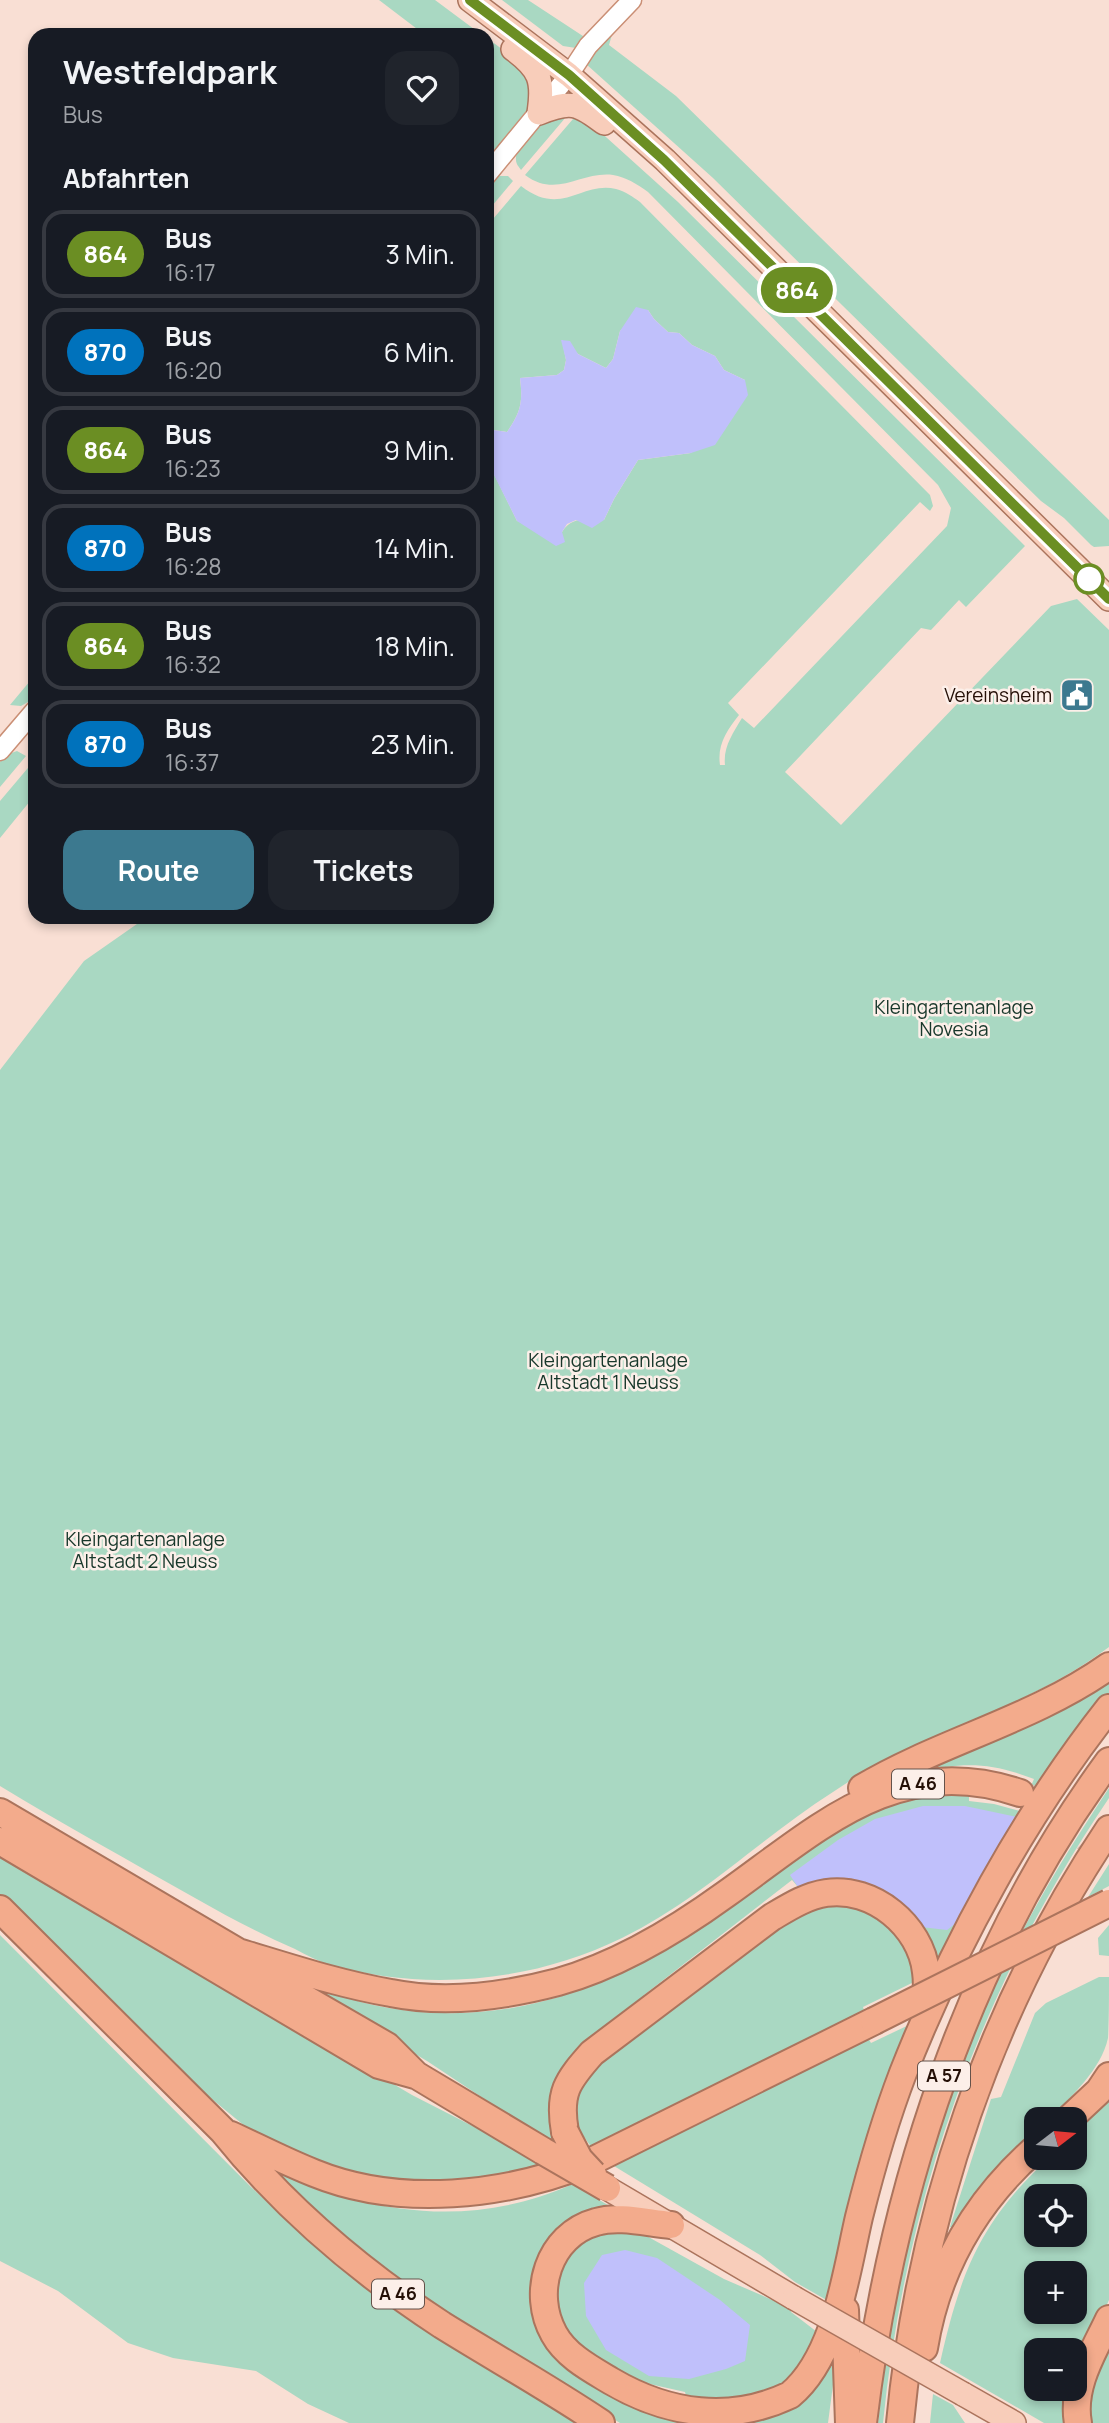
<!DOCTYPE html>
<html lang="de">
<head>
<meta charset="utf-8">
<style>
  body { margin:0; font-family:Manrope,sans-serif; background:#20242c; color:#f1f3f6; height:100vh; display:flex; flex-direction:column; font-size:26px; white-space:nowrap }
  * { box-sizing:border-box; margin:0 }
  p { font-size:23px; color:#9ea1a6 }
  .icon { flex:none; width:38px; height:38px; fill:none; stroke:currentColor; stroke-width:2; stroke-linecap:round; stroke-linejoin:round }
  .map { position:relative; flex:1; overflow:hidden }
  .details { position:absolute; left:28px; top:28px; width:466px; height:896px; display:flex; flex-direction:column; background:#171b24; border-radius:21px; box-shadow:0 4px 10px #0003 }
  .details>* { flex:none }
  .badge { padding:0 14px; border-radius:23px; font-size:24px; line-height:46px }
  .needle { width:46px; rotate:74deg }
  .tools { position:absolute; left:1024px; top:2107px; display:grid; gap:14px }
  .tools a { display:grid; place-items:center; width:63px; height:63px; border-radius:14px; background:#171b24; box-shadow:0 4px 10px #0003; font-size:35px }
  .map>.badge { position:absolute; translate:-50% -50%; box-shadow:0 0 0 4px #fff }
  h2 { padding:0 35px; font-size:26px; line-height:63px }
  .round { display:grid; place-items:center; flex:none; width:74px; height:74px; border-radius:21px; background:#20242c }
  .summary { display:flex; align-items:center; justify-content:space-between; height:119px; padding:0 35px }
  h1 { font-size:33px; font-weight:700; line-height:52px }
  .cta { display:flex; gap:14px; margin-top:auto; padding:14px 35px }
  .cta a { flex:1; height:80px; border-radius:21px; background:#3c798f; color:#fff; font-size:28px; font-weight:700; line-height:80px; text-align:center }
  .cta a+a { background:#20242c; color:#f1f3f6 }
  ul { padding:0; list-style:none }
  li { display:flex; align-items:center; gap:21px; height:88px; margin:0 14px 10px; padding:0 21px; border:4px solid #363941; border-radius:21px }
  li div { flex:1 }
  li b { display:block; font-size:26px }
  li em { font-style:normal }
  li .badge { min-width:77px; font-weight:700; text-align:center }
  .map>svg:first-child { display:block }
  .green { fill:#a9d8c2; fill-rule:evenodd }
  .water { fill:#c0c0fb }
  .lines { fill:none; stroke-linecap:round; stroke-linejoin:round }
  .highway-tunnel { stroke:#d9c0b5; stroke-width:26; stroke-dasharray:26 13; stroke-linecap:butt }
  .minor-casing { stroke:#ca8f75; stroke-width:21 }
  .major-casing { stroke:#ab745d; stroke-width:26 }
  .highway-casing { stroke:#ab745d; stroke-width:30 }
  .minor { stroke:#fff; stroke-width:18 }
  .major { stroke:#f8cdba; stroke-width:23 }
  .highway { stroke:#f3ab8c; stroke-width:26 }
  .major-bridge-casing { stroke:#ab745d; stroke-width:26; stroke-linecap:butt }
  .highway-bridge-casing { stroke:#ab745d; stroke-width:30; stroke-linecap:butt }
  .major-bridge { stroke:#f8cdba; stroke-width:23 }
  .highway-bridge { stroke:#f3ab8c; stroke-width:26 }
  .line-casing { stroke:#fff; stroke-width:16 }
  .line { stroke:#6b8e23; stroke-width:10 }
  .stop-dot { fill:#fff; stroke:#6b8e23; stroke-width:3.5 }
  .labels { text-anchor:middle; stroke-width:5; stroke-linejoin:round; paint-order:stroke }
  .shield { fill:#fcefe9; stroke:#65524a; stroke-width:2 }
  .shield-label { font-size:18px; font-weight:bold; fill:#240f06 }
  .poi-label { font-size:19px; fill:#240f06; stroke:#fcefe9; text-anchor:end }
  .park-label { font-size:19px; fill:#17372a; stroke:#fcefe9 }
</style>
</head>
<body>
<div class="map">
<svg width="1109" height="2423" viewBox="0 0 1109 2423">
  <rect width="100%" height="100%" fill="#f9dfd4"/>
  <!-- green -->
  <path class="green" d="M379,0h56l47,35h-57z
    M502,0h26l61,40 -13,8 -13,-2z
    M615,24l-6,21 67,51 433,424v26l-15,1 -3,-2 -27,-27 -23,-17 -328,-323 -127,-114 2,-9z
    M487,38l39,29 6,37 -45,58v-45l4,-12 -4,-11z
    M559,111l7,6 -45,53c-2,-3 -5,-6 -5,-10 -2,-16 30,-43 43,-49z
    M573,119h13l92,83 347,344 -59,61 -7,-7 -28,30 -10,-2 -136,144 56,53 210,-219 26,-7 32,31v1017c-67,50 -137,71 -212,107 -22,10 -44,25 -64,38 -72,46 -133,108 -211,146 -90,44 -195,54 -292,27 -12,-4 -24,-10 -35,-16 -34,-15 -67,-32 -100,-51 -65,-37 -131,-73 -195,-112v-716l84,-109 63,-44h339l1,-438 7,-5 23,47 45,11c10,-16 24,-12 42,-12l10,-21 24,-39 53,-7 54,-73 -21,-10 -9,-14 -23,-11 -13,-12 -11,-1 -14,-13 -6,-9 -28,21 -7,28 -7,9 -28,-14 -16,-14 4,20 -2,10 -7,5 -37,3c3,24 1,34 -13,54l-20,-3v-203l34,-40c41,32 60,-5 95,3 9,2 17,8 24,13l290,293 3,11 -3,5 -10,-9 -192,201 11,12c-12,15 -22,30 -19,50h5c-2,-18 8,-32 17,-47l12,10 193,-202 4,-18 -13,-23 -290,-293c-11,-8 -22,-15 -35,-17 -32,-4 -56,24 -88,0z
    M499,176h9l5,5 -26,31v-27z
    M35,675v23l-14,8 -11,-1z
    M17,751l9,5 -26,31v-25l6,-7z
    M33,762l2,3v30l-35,43v-37z
    M1109,1675v20l-27,36 -141,240 -58,-76 -110,14 25,-22 -6,-7 -148,115 3,7 -59,46 -25,103 -136,-90 -144,-85c34,12 70,26 106,32 146,24 259,-39 372,-122 42,-30 85,-70 135,-84 24,-8 48,-8 73,-8v7l25,3 26,7 14,-32c-44,-17 -70,-17 -116,-7z
    M1109,1788v10c-128,189 -203,397 -226,625h-5c15,-146 52,-294 113,-428 33,-73 74,-141 118,-207z
    M0,1852l412,243 84,43 48,30 -64,15 -59,2 -54,-6 -59,-19 -62,-33 -55,-45 -191,-187z
    M1109,1864v22l-21,11z
    M831,1905c55,4 74,22 87,75l-55,27 2,7 -273,134c-31,-40 -19,-58 14,-91l169,-129 30,-17z
    M1109,1925v31l-10,-1 -1,-17z
    M0,1935l251,252 50,46 72,58 204,132h-228l-41,-19 -52,-33 -83,-13 -45,-15 -70,-52 -58,-30z
    M1099,1977h10c0,19 0,43 -1,61 -7,32 -37,58 -58,81h-14v13l-50,46 -33,50 -3,-1 41,-128 10,-2 34,-84 11,-10z
    M913,2023l-83,279 -35,-20 -35,-27 -146,-89 253,-130 4,7z
    M1109,2098v202l-34,73 -1,-23h-38v39h34l-1,34h-25l-104,-60c20,-89 40,-142 109,-205h25l1,-24zM1036,2196h38v39h-38zM1036,2273h38v39h-38z
    M265,2167c103,46 201,64 308,17l43,26 -49,19 -23,104 125,85 21,5h-70l-157,-98 -74,-51 -72,-59z
    M603,2230l40,4 81,45 67,29v4l30,23 -11,25 -35,37 -87,7 -3,-12 -53,-12 -46,-26 -28,-31 -5,-33 10,-32 19,-19z
    M835,2340l1,22 -8,61h-79l25,-11z
    M1109,2349v74h-22l5,-38z
    M933,2394l20,11 12,18h-35z"/>
  <!-- water -->
  <path class="water" d="M636,307l12,3 6,9 14,13 11,1 13,12 23,11 9,14 21,10 3,15 -33,50 -24,8 -53,7 -24,39 -10,21 -12,8 -16,-8 -9,4 -5,8 3,10 -9,4 -39,-25 -23,-46 -7,4v-50l20,3c14,-20 16,-30 13,-54l37,-3 7,-5 2,-10 -5,-20 9,1 8,13 28,14 7,-9 7,-28z
    M923,1806h42l52,11 -61,106 -9,7 -26,-3 -11,-16 -27,-19 -83,-2 -10,-15 48,-35 37,-21z
    M625,2250l32,8 63,42 30,25 -5,36 -19,8 -37,10 -40,-3 -43,-26 -20,-34 -2,-33 18,-28z"/>
  <g class="lines">
    <!-- highway-tunnel -->
    <path class="highway-tunnel" d="M1023,1794c35,18 62,39 86,72"/>
    <!-- minor casing -->
    <g class="minor-casing">
      <path id="minor" d="M486,176l83,-101 19,-29 44,-46
        M0,751l35,-41"/>
    </g>
    <!-- major casing -->
    <g class="major-casing">
      <path id="major" d="M470,0l99,75 96,85 444,439
        M513,49c27,20 31,31 26,64 32,-13 39,-10 65,10
        M607,2188l187,110
        M963,2394l51,29"/>
    </g>
    <!-- highway casing -->
    <g class="highway-casing">
      <path id="highway" d="M862,1788c79,-47 171,-68 247,-122
        M0,1812l238,140 59,42 90,52 29,29 127,76
        M0,1841l379,224 36,10
        M0,1909l223,222c61,76 138,141 219,194 53,33 107,63 159,98
        M238,1952c50,15 101,32 153,41 54,11 114,3 167,-11 61,-17 117,-51 168,-88 93,-66 171,-143 294,-101
        M1069,2119l30,-28 10,-15
        M565,2132c-7,-39 2,-51 27,-79l180,-136c17,-10 34,-21 54,-24 47,-7 95,33 100,79 2,12 0,26 0,38
        M231,2135c28,13 55,27 83,38 86,35 192,23 276,-11l284,-141
        M671,2225c-24,-2 -52,-10 -75,-3 -48,13 -65,71 -42,112 12,22 37,35 57,47 58,34 120,42 179,14 46,-38 56,-122 69,-178 12,-48 26,-97 44,-144 50,-127 121,-257 206,-365
        M845,2310l4,113
        M924,2348c13,-80 52,-147 112,-200
        M863,2423c28,-235 105,-470 246,-662
        M900,2423c20,-211 91,-418 209,-594
        M1078,2423c-7,-37 16,-72 31,-104"/>
    </g>
    <!-- minor -->
    <use href="#minor" class="minor"/>
    <!-- major -->
    <use href="#major" class="major"/>
    <!-- highway -->
    <use href="#highway" class="highway"/>
    <!-- major-bridge casing -->
    <g class="major-bridge-casing">
      <path id="major-bridge" d="M794,2298l169,96"/>
    </g>
    <!-- highway-bridge casing -->
    <g class="highway-bridge-casing">
      <path id="highway-bridge" d="M874,2021l235,-118
        M565,2132l14,27 14,15
        M543,2151l64,37"/>
    </g>
    <!-- major-bridge -->
    <use href="#major-bridge" class="major-bridge"/>
    <!-- highway-bridge -->
    <use href="#highway-bridge" class="highway-bridge"/>
  </g>
  <g class="lines">
    <!-- line casing -->
    <g class="line-casing">
      <path id="line" d="M470,0l99,75 95,85 445,439"/>
    </g>
    <!-- line -->
    <use href="#line" class="line"/>
  </g>
  <!-- icons -->
  <defs>
    <g id="civic-square" transform="scale(1.75)"><rect x="-9" y="-9" width="18" height="18" rx="4" fill="#3c798f" stroke="#fcefe9"/><path d="M-.6-6.5H3V-4.5H.6V-3L4-1V1h2V6H-6V1h2V-1L-.6-3ZM-1.2 2.5V6h2.4V2.5Z" fill="#fff"/></g>
  </defs>
  <g fill-rule="evenodd">
    <use href="#civic-square" x="1077" y="695"/>
  </g>
  <!-- markers -->
  <circle class="stop-dot" cx="1089" cy="579" r="14"/>
  <g class="labels">
    <!-- shield labels -->
    <g class="shield">
      <rect x="892" y="1769.5" width="52" height="29" rx="5"/>
      <rect x="918" y="2061.5" width="52" height="29" rx="5"/>
      <rect x="372" y="2279.5" width="52" height="29" rx="5"/>
    </g>
    <g class="shield-label">
      <text x="918" y="1790">A 46</text>
      <text x="944" y="2082">A 57</text>
      <text x="398" y="2300">A 46</text>
    </g>
    <!-- poi labels -->
    <g class="poi-label">
      <text x="1052" y="702">Vereinsheim</text>
    </g>
    <!-- park labels -->
    <g class="park-label">
      <text x="954" y="1014">Kleingartenanlage<tspan x="954" dy="22">Novesia</tspan></text>
      <text x="608" y="1367">Kleingartenanlage<tspan x="608" dy="22">Altstadt 1 Neuss</tspan></text>
      <text x="145" y="1546">Kleingartenanlage<tspan x="145" dy="22">Altstadt 2 Neuss</tspan></text>
    </g>
  </g>
</svg>
<div class="tools">
<a><svg class="needle" viewBox="-14 -14 28 28"><path d="M0-13l5 13h-10z" fill="#e53935"/><path d="M0 13l5-13h-10z" fill="#9ea1a6"/></svg></a>
<a><svg class="icon" aria-label="locate" viewBox="0 0 24 24"><circle cx="12" cy="12" r="6"/><path d="M12 2v4M12 18v4M2 12h4M18 12h4"/></svg></a>
<a>+</a>
<a>−</a>
</div>
<b class="badge" style="left:797px;top:290px;background:#6b8e23;color:#fff">864</b>
<section class="details">
<div class="summary"><div><h1>Westfeldpark</h1><p>Bus</p></div><a class="round"><svg class="icon" aria-label="heart" viewBox="0 0 24 24"><path d="M12 20l-8-8c-3-5 5-10 8-4 3-6 11-1 8 4z"/></svg></a></div>
<h2>Abfahrten</h2>
<ul>
<li><span class="badge" style="background:#6b8e23;color:#fff">864</span><div><b>Bus</b><p>16:17</p></div><em>3 Min.</em></li>
<li><span class="badge" style="background:#0072bc;color:#fff">870</span><div><b>Bus</b><p>16:20</p></div><em>6 Min.</em></li>
<li><span class="badge" style="background:#6b8e23;color:#fff">864</span><div><b>Bus</b><p>16:23</p></div><em>9 Min.</em></li>
<li><span class="badge" style="background:#0072bc;color:#fff">870</span><div><b>Bus</b><p>16:28</p></div><em>14 Min.</em></li>
<li><span class="badge" style="background:#6b8e23;color:#fff">864</span><div><b>Bus</b><p>16:32</p></div><em>18 Min.</em></li>
<li><span class="badge" style="background:#0072bc;color:#fff">870</span><div><b>Bus</b><p>16:37</p></div><em>23 Min.</em></li>
</ul>
<div class="cta"><a>Route</a><a>Tickets</a></div>
</section>
</div>
</body>
</html>
